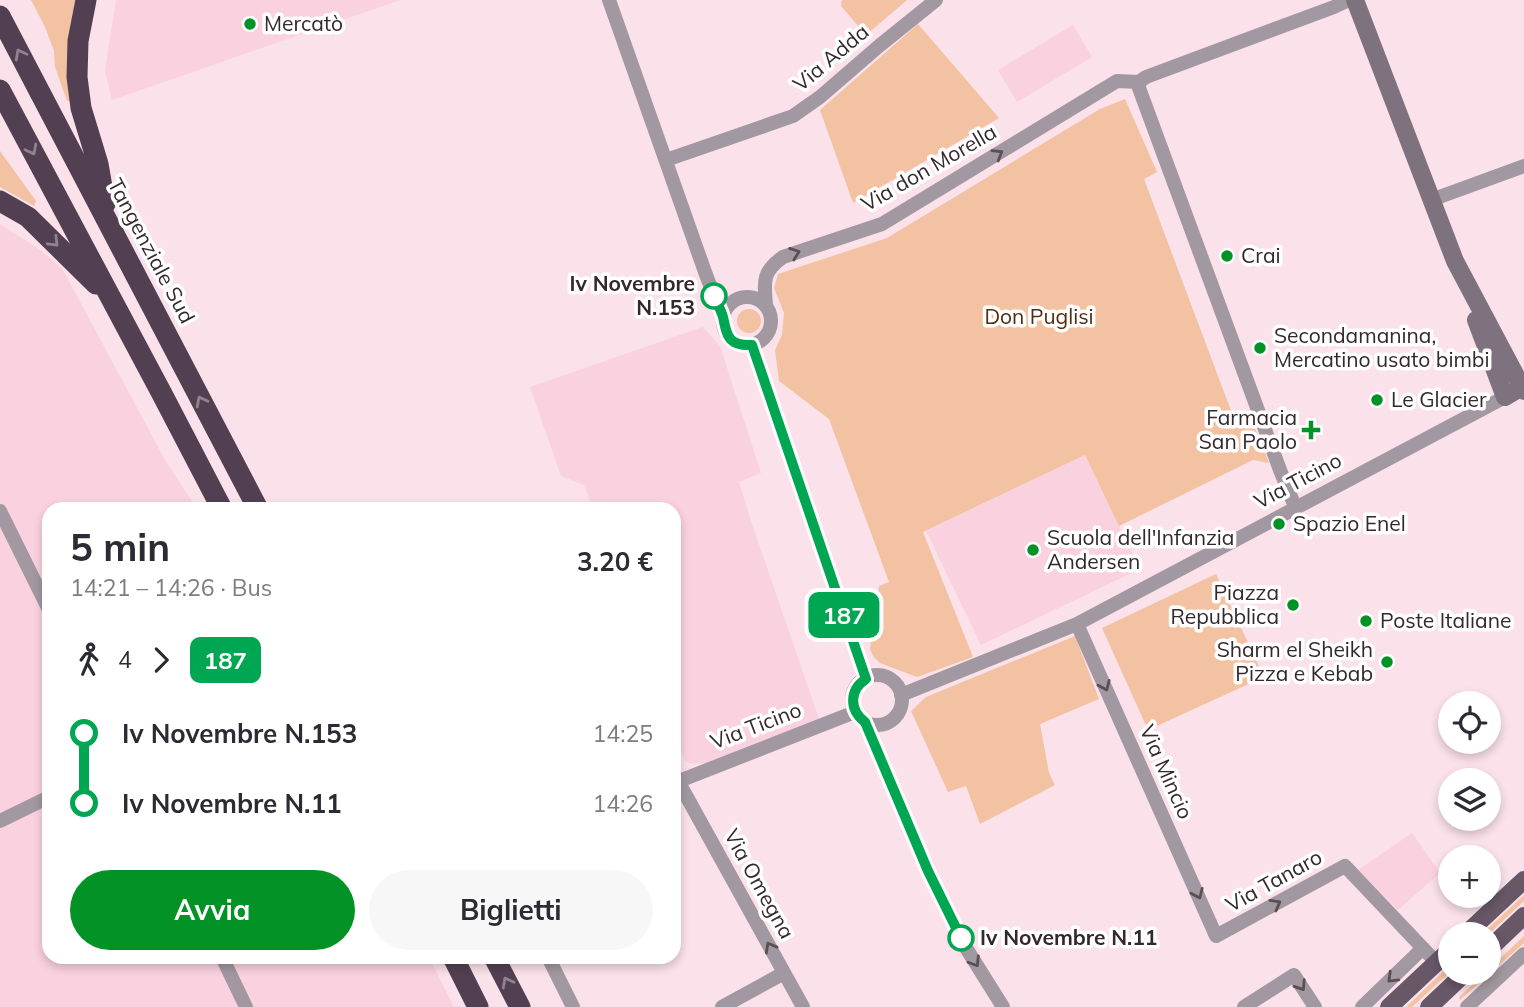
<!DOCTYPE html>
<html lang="it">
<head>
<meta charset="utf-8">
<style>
  body { margin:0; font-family:Mulish,sans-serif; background:#f7f7f7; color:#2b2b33; height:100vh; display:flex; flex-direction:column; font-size:26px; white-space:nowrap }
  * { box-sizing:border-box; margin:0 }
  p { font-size:23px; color:#7c7c81 }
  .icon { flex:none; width:38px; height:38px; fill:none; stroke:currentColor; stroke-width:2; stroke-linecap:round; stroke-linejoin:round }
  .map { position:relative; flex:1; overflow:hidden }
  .panel { position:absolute; left:42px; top:502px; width:639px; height:462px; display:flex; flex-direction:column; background:#fff; border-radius:21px; box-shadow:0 4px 10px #0003 }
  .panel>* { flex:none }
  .badge { padding:0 14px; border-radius:10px; font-size:24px; line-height:46px }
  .controls { position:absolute; left:1438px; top:691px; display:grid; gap:14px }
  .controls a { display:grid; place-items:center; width:63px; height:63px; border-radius:50%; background:#fff; box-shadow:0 4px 10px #0003; font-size:35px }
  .map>.badge { position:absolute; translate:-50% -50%; box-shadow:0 0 0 4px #fff }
  .legs { display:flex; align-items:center; gap:10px; height:77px; padding:0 28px; font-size:23px }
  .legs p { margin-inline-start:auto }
  .headline { display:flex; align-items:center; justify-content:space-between; height:119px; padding:0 28px }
  h1 { font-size:38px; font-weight:700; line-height:52px }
  .action { display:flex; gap:14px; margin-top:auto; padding:14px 28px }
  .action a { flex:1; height:80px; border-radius:42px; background:#039226; color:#fff; font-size:28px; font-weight:700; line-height:80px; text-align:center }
  .action a+a { background:#f7f7f7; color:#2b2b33 }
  ul { padding:0 28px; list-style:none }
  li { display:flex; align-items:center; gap:24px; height:70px; font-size:26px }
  li i { display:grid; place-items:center; width:10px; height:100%; margin:0 9px; background:currentColor }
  li i::after { content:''; width:18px; height:18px; margin:-9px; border:5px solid; border-radius:50%; background:#fff }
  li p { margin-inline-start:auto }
  li:first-child i { background:linear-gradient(#0000 50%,currentColor 0) }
  li:last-child i { background:linear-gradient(currentColor 50%,#0000 0) }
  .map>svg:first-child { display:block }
  .built { fill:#fad1df }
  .green { fill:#f2c2a2 }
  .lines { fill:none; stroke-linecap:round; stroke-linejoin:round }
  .street { stroke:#a298a1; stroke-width:14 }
  .secondary { stroke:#7f727f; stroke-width:18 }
  .primary { stroke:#675767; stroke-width:18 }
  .highway { stroke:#524052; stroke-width:21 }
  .oneway { stroke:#8f838f }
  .oneway2 { stroke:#5a4f55 }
  .line-1-casing { stroke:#fff; stroke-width:16 }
  .line-1 { stroke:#00a651; stroke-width:10 }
  .poi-dot { fill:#039226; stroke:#fff; stroke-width:2.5 }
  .stop-1-dot { fill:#fff; stroke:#00a651; stroke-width:3.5 }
  .labels { text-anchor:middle; stroke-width:7; stroke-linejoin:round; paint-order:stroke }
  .poi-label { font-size:21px; fill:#34282c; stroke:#fff; text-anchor:start }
  .street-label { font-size:21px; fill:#34282c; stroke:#fff }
  .stop-label { font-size:21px; font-weight:bold; fill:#34282c; stroke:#fff; text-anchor:end }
  .park-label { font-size:21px; fill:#512d11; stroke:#fff }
</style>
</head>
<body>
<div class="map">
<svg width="1524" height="1007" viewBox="0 0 1524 1007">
  <rect width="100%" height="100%" fill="#fbe1e9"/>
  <!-- built -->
  <path class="built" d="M116,0h284l-288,100 -7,-30z
    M1073,25l19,32 -75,45 -19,-32z
    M0,224l39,25 23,19 103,192 32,49h-148v448h380l25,50h-454z
    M703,327l17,19 41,127 -22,9 13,42 67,195 -112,44 -16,1 -6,-3 -11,-31v-221h-81l-9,-24 -23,-9 -31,-89z
    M1085,455l55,114 -159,76 -55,-114z
    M1412,833l28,40 -42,37 -40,-40z"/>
  <!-- green -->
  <path class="green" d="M31,0h47l-6,100 -5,1 -12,-34 -1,-16 -9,-24z
    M842,0h65l-41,35 -25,-29z
    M918,24l81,94 -146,85 -33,-93z
    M1125,99l32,73 -13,7 92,245 15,-6 18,45 -16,-3 -134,66 -34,-71 -162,77 50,125 -56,20 -37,-14 -7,-7 -3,-7 9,-63 10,-4 -60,-163 -50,-38 -4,-31 7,-15 2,-22 -10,-25 4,-14 109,-36 213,-129z
    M0,151l36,50 -2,5 -34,-19z
    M737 321a12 12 0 1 1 24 0a12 12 0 1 1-24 0Z
    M1216,574l48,103 -116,53 -46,-102z
    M1075,636l24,63 -59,25 9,49 6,12 -75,39 -14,-38 -18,6 -37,-81 15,-14z
    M1524,895v6l-35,33h-7z
    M1524,936v7l-64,57 -1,-3 26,-24h4v-4z
    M1451,964v7l-39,36h-6z"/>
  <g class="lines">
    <!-- street -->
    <path class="street" d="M609,0l96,272 18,47
      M1139,82v6l141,382 16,39
      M1139,82l7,-5 188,-70 15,-7
      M666,160l127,-44 27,-19 59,-51 57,-46
      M1431,200l93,-34
      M723 321a24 24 0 1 1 48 0a24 24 0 1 1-48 0Z
      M766,305c-2,-24 -4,-33 17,-48l99,-33 235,-143 22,1
      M752,345l114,334
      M0,511l49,99
      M1077,624l139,312 129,-70 91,96
      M852 700a25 25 0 1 1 50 0a25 25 0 1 1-50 0Z
      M901,695l176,-71 428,-227
      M865,722l63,149 35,72 40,64
      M678,781l125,226
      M674,783l181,-71
      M0,821l49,-24
      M222,957l24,50
      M548,957l25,50
      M722,1007l62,-34
      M1244,1007l50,-32 21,32
      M1362,1007l61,-59
      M1467,1007l57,-53"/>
    <!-- secondary -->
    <path class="secondary" d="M1355,0l100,261 69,130
      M1476,320l29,77 17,-10"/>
    <!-- primary -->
    <path class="primary" d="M1466,934l58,-54
      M1489,949l35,-33
      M1389,1007l62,-58
      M1429,1007l36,-34"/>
    <!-- highway -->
    <path class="highway" d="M86,0l-8,41 -1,36 4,31 17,56 7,40
      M0,16l258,493
      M0,90l161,302 61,117
      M0,201l28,16 68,67
      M453,957l25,50
      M494,957l26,50"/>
  </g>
  <!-- one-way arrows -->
  <defs><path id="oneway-chevron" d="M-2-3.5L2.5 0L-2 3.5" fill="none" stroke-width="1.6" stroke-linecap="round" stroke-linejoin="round" transform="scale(1.75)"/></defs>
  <g class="oneway">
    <use href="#oneway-chevron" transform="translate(20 54) rotate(-118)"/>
    <use href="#oneway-chevron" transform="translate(32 150) rotate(62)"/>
    <use href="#oneway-chevron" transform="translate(54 242) rotate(45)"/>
    <use href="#oneway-chevron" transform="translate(201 401) rotate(-118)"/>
    <use href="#oneway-chevron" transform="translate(507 982) rotate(-118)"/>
  </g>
  <g class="oneway2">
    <use href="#oneway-chevron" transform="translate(998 154) rotate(-31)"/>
    <use href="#oneway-chevron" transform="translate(795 253) rotate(-20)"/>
    <use href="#oneway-chevron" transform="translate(1105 686) rotate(66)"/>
    <use href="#oneway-chevron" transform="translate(1198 894) rotate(66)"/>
    <use href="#oneway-chevron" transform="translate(1276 904) rotate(-29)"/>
    <use href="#oneway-chevron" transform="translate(770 947) rotate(-119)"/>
    <use href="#oneway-chevron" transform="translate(975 962) rotate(58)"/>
    <use href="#oneway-chevron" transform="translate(1392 978) rotate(136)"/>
    <use href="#oneway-chevron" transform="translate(1301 986) rotate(57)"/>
  </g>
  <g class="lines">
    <!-- line-1 casing -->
    <g class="line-1-casing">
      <path id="line-1" d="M714,296c3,7 7,14 9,21 4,19 5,29 29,28l114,334c-17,11 -17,31 -1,43l63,149 33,67"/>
    </g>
    <!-- line-1 -->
    <use href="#line-1" class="line-1"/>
  </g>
  <!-- markers -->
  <g class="poi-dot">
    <circle cx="250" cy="24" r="7"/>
    <circle cx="1227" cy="256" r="7"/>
    <circle cx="1260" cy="348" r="7"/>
    <circle cx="1377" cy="400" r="7"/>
    <path d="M1307.5 419.5h7v7h7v7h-7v7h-7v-7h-7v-7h7z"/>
    <circle cx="1279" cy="524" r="7"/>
    <circle cx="1033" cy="550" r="7"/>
    <circle cx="1293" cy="605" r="7"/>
    <circle cx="1366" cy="621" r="7"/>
    <circle cx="1387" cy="662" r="7"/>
  </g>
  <g class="stop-1-dot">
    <circle cx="714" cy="296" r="12"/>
    <circle cx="961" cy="938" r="12"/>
  </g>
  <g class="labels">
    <!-- poi labels -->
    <g class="poi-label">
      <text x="264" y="31">Mercatò</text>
      <text x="1241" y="263">Crai</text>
      <text x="1274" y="343">Secondamanina,<tspan x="1274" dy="24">Mercatino usato bimbi</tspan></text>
      <text x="1391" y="407">Le Glacier</text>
      <text x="1297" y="425" text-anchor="end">Farmacia<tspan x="1297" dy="24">San Paolo</tspan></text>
      <text x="1293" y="531">Spazio Enel</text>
      <text x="1047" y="545">Scuola dell'Infanzia<tspan x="1047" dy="24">Andersen</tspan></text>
      <text x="1279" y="600" text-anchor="end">Piazza<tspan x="1279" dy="24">Repubblica</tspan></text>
      <text x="1380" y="628">Poste Italiane</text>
      <text x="1373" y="657" text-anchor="end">Sharm el Sheikh<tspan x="1373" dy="24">Pizza e Kebab</tspan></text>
    </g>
    <!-- street labels -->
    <g class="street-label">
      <text transform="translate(831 58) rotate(-40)" y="7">Via Adda</text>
      <text transform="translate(929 168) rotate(-30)" y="7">Via don Morella</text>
      <text transform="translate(151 251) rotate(62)" y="7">Tangenziale Sud</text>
      <text transform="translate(1298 481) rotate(-28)" y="7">Via Ticino</text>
      <text transform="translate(756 726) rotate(-21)" y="7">Via Ticino</text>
      <text transform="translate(1166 772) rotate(66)" y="7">Via Mincio</text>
      <text transform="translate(1274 881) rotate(-29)" y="7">Via Tanaro</text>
      <text transform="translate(759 884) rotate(61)" y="7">Via Omegna</text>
    </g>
    <!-- stop labels -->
    <g class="stop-label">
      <text x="695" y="291">Iv Novembre<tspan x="695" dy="24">N.153</tspan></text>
      <text x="980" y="945" text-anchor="start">Iv Novembre N.11</text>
    </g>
    <!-- park labels -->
    <g class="park-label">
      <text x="1039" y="324">Don Puglisi</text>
    </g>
  </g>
</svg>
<div class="controls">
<a><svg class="icon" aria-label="locate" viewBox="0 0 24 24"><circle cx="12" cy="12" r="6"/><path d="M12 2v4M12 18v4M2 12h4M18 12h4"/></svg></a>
<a><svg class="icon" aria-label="layers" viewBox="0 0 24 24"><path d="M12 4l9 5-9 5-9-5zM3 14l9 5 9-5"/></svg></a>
<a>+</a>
<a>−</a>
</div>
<b class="badge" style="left:844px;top:615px;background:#00a651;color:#fff">187</b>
<section class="panel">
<div class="headline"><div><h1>5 min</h1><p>14:21 – 14:26 · Bus</p></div><b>3.20 €</b></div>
<div class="legs"><svg class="icon" aria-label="walk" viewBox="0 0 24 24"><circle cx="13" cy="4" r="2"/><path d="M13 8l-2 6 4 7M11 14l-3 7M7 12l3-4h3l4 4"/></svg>4<svg class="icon" aria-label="forward" viewBox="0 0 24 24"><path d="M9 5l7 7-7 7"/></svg><b class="badge" style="background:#00a651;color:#fff">187</b></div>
<ul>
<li><i style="color:#00a651"></i><b>Iv Novembre N.153</b><p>14:25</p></li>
<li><i style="color:#00a651"></i><b>Iv Novembre N.11</b><p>14:26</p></li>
</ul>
<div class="action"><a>Avvia</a><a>Biglietti</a></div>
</section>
</div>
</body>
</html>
